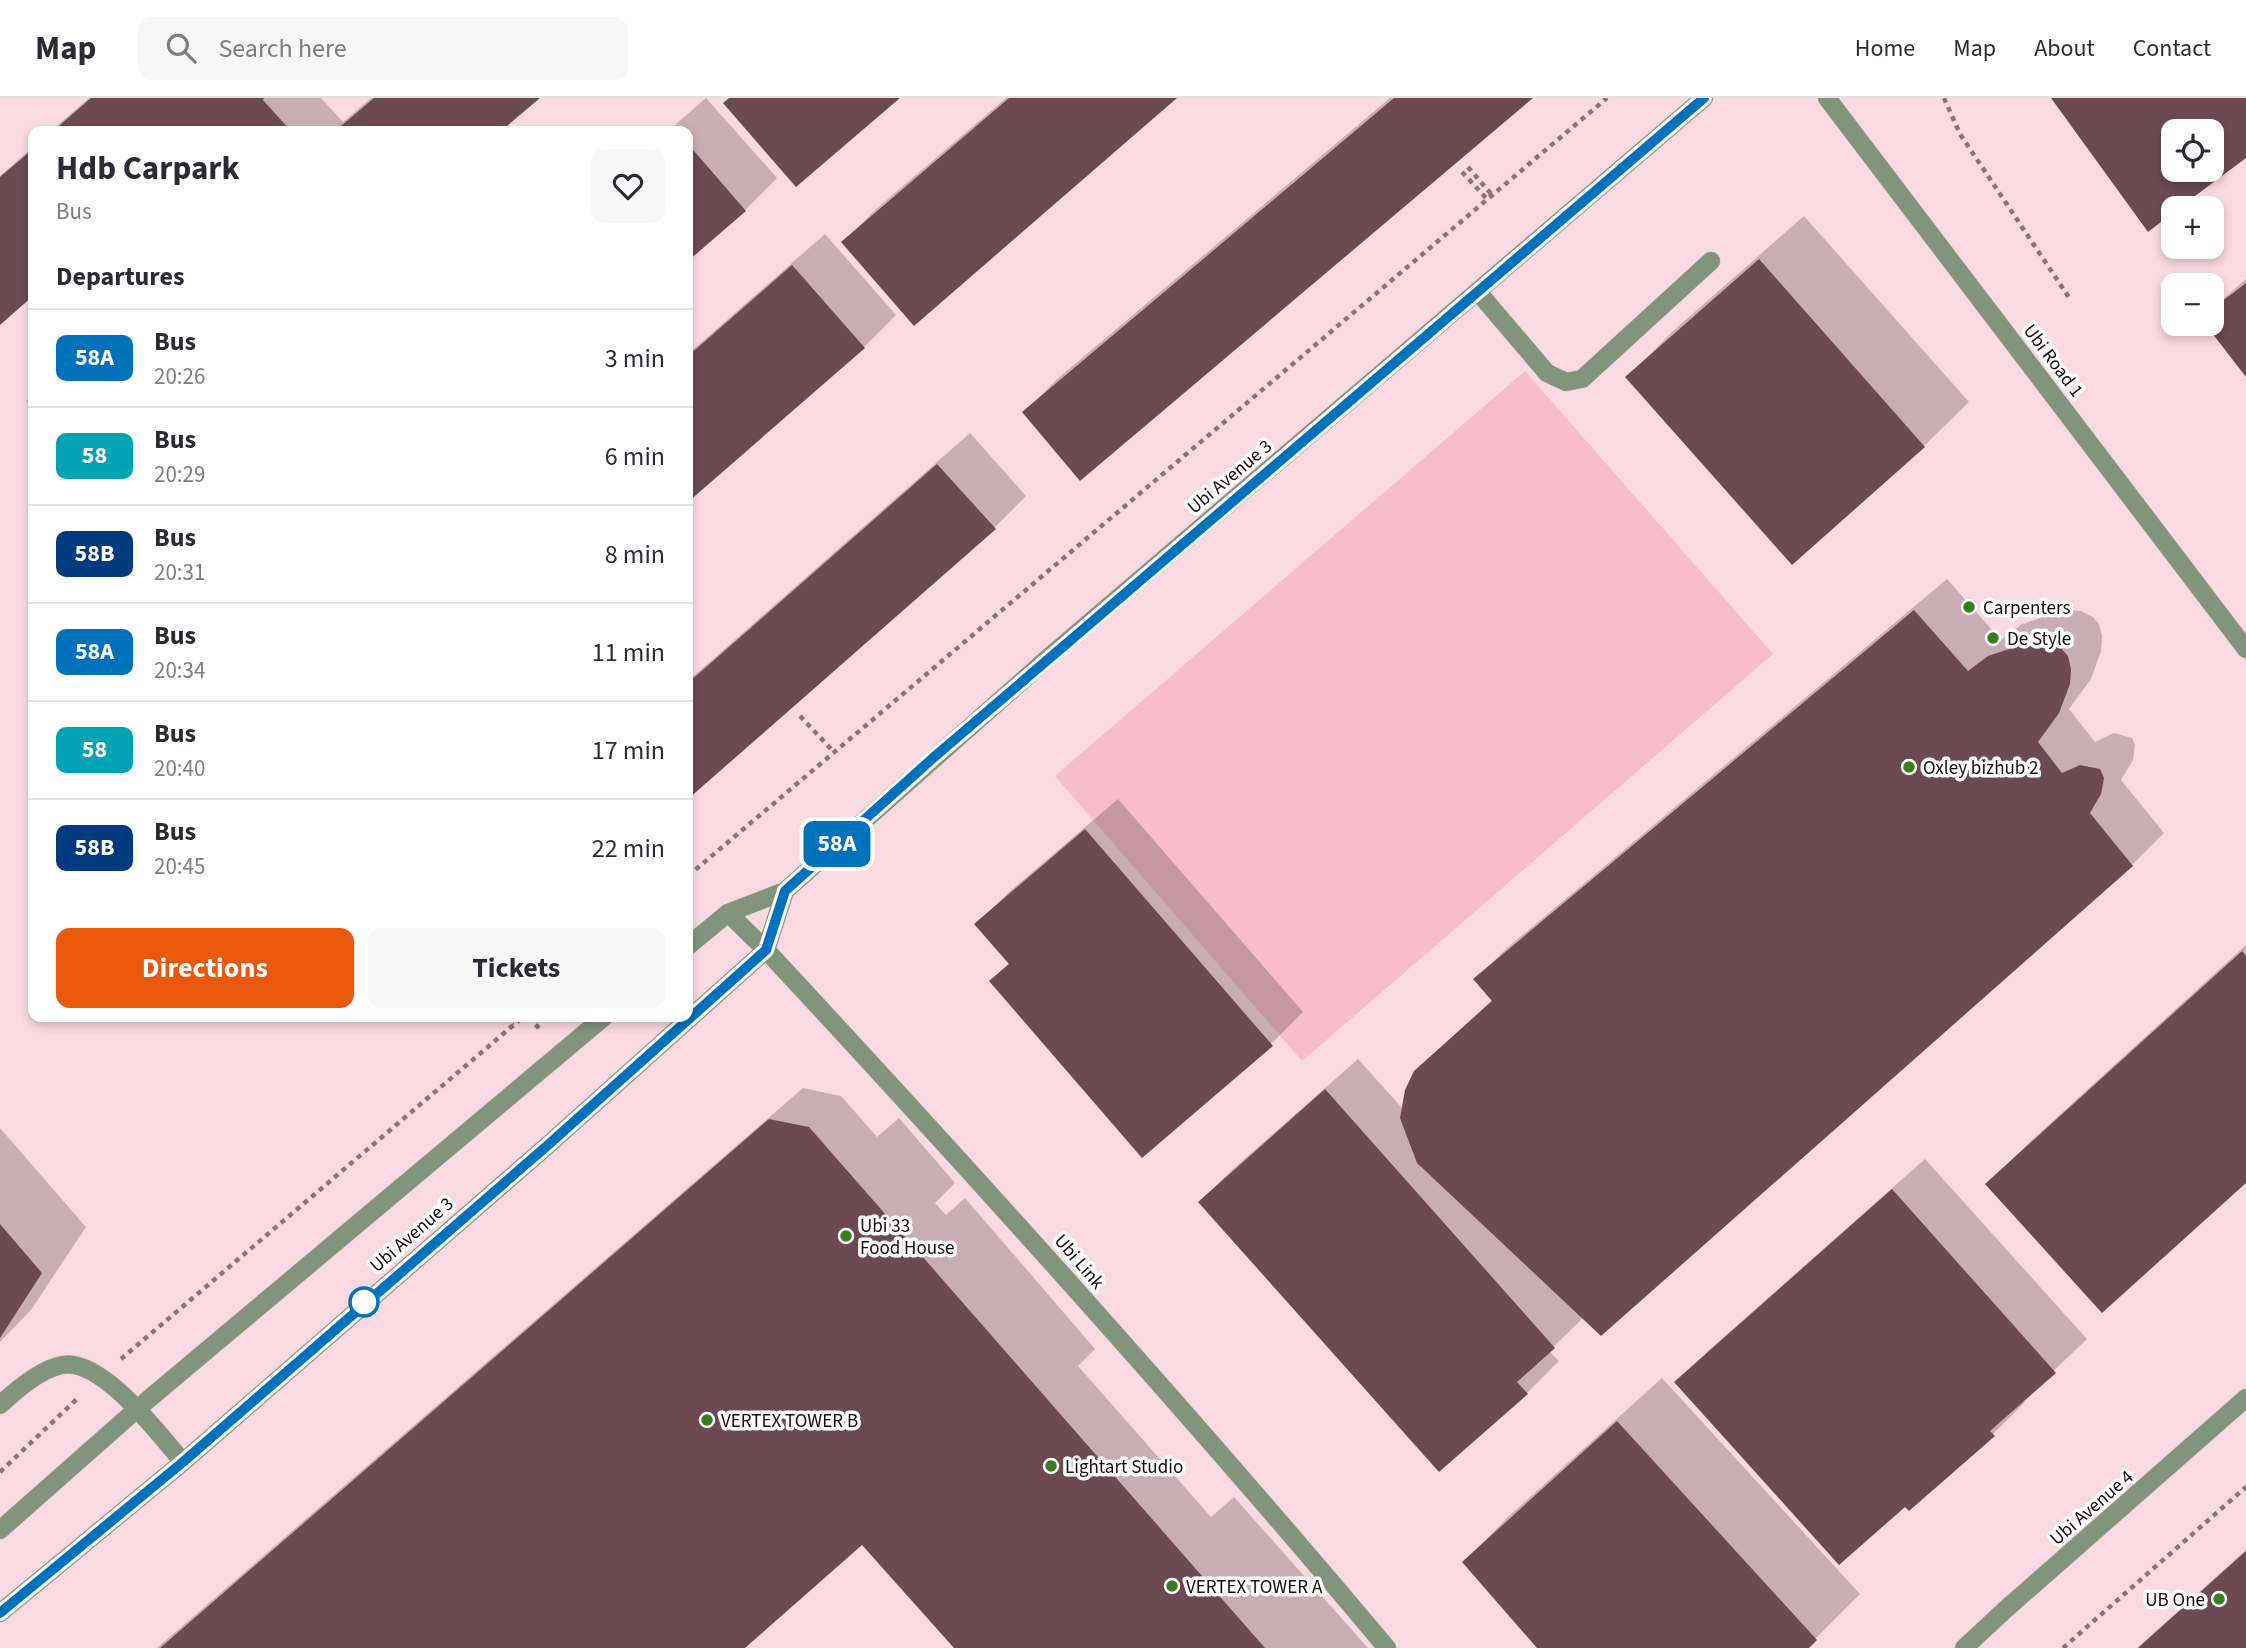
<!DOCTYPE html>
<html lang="en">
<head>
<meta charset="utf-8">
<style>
  body { margin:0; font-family:"Source Sans 3",sans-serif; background:#f7f7f7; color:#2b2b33; height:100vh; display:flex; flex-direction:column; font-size:26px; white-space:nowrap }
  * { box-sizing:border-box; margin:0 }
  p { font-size:23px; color:#7c7c81 }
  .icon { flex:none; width:38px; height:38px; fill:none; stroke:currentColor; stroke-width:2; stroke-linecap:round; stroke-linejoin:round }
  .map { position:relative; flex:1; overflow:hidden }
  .details { position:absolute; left:28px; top:28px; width:665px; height:896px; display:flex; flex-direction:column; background:#fff; border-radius:14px; box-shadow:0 4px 10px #0003 }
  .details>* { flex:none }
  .badge { padding:0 14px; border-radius:10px; font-size:24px; line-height:46px }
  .fabs { position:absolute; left:2161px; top:21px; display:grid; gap:14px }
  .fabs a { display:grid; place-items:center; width:63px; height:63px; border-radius:14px; background:#fff; box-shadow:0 4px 10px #0003; font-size:35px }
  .map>.badge { position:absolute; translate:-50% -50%; box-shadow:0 0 0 4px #fff }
  h2 { padding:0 28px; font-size:26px; line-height:63px }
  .round { display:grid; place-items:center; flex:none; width:74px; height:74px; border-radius:14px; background:#f7f7f7 }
  .overview { display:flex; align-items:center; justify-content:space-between; height:119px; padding:0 28px }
  h1 { font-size:33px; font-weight:700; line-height:52px }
  .cta { display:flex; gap:14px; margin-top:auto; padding:14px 28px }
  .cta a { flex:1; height:80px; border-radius:14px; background:#ea580c; color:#fff; font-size:28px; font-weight:700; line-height:80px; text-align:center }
  .cta a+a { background:#f7f7f7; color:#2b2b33 }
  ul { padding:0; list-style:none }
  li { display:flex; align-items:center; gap:21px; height:98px; padding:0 28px; border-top:2px solid #e1e1e2 }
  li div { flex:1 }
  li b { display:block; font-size:26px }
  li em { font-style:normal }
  li .badge { min-width:77px; font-weight:700; text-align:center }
  header { display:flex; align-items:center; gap:42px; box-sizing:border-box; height:98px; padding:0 35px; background:#fff; border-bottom:2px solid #e1e1e2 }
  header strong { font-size:33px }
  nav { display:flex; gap:38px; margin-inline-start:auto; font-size:24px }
  .search { width:490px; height:63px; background:#f7f7f7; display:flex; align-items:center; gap:18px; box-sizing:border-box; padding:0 24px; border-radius:14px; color:#7c7c81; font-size:26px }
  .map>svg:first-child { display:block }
  .green { fill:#f7bccd }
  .shadow { fill:#0003 }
  .building { fill:#6b4a53; fill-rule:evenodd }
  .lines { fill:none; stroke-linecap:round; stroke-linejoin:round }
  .service-casing { stroke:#d6b9c0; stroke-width:19 }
  .minor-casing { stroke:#d6b9c0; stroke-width:19 }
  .tertiary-casing { stroke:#d6b9c0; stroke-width:19 }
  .path { stroke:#8a747a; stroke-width:4.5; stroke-dasharray:5 5; stroke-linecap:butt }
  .service { stroke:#81957c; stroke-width:18 }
  .minor { stroke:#81957c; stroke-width:18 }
  .tertiary { stroke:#81957c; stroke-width:18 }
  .line-casing { stroke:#fff; stroke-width:16 }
  .line { stroke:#0072bc; stroke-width:10 }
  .poi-dot { fill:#377e22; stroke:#fff; stroke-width:2.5 }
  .stop-dot { fill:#fff; stroke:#0072bc; stroke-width:3.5 }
  .labels { text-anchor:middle; stroke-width:7; stroke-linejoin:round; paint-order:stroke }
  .street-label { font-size:19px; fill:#170a0e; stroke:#fff }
  .poi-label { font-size:19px; fill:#170a0e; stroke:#fff; text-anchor:start }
</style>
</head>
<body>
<header>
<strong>Map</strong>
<div class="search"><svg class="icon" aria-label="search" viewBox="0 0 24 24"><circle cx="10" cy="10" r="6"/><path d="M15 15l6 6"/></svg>Search here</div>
<nav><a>Home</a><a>Map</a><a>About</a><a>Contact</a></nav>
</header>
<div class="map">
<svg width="2246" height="1550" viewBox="0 0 2246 1550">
  <rect width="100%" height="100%" fill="#fadae2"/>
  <!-- green -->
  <path class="green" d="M1525,273l248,283 -471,407 -247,-285z"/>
  <!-- shadow -->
  <path class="shadow" d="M89,0h232l22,24 28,-24h166l-38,33h-448z
    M706,0l71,80 -32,32 -57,49v-128h-20z
    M1006,0h169l-331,144 31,-32z
    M1390,0h140l-505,314 31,-32z
    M33,49v147l-33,29v-147z
    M1804,118l165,186 -45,44 -132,116 -164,-185 44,-45z
    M825,136l71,81 -32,32 -176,153v-146z
    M2246,181v95l-39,-50h5v-15z
    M33,296v15l-7,-8z
    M970,335l56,63 -32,32 -306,269v-116z
    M1947,481l54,61 21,-16 44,-14 15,1 12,6 6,7 3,12 -1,15 -10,28 -22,30 26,33 19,-9 18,5 3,7 -2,15 -12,20 43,53 -32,32 -548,452 -35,34 10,10 -32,32 -327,-191 32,-32 126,-111 45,50 12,-37 78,-73 -18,-19 32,-32z
    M1118,701l185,213 -32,32 -280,-63 19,-19 -33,-38 32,-32z
    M2246,847v236l-259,3 45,-44z
    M803,990l38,8 36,41 22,-19 56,65 -20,20 11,12 19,-17 130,151 -17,17 133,151 23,-20 134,151h-412l-94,-106 -120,106h-585z
    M0,1030l86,99 -55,83 -31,32z
    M1925,1061l162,180 -64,61 2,2 -32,32 -84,75 -232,-127 32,-32z
    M1662,1280l198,216 -54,54h-267l-75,-86 44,-45z
    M2246,1452v98h-109z"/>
  <!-- building -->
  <path class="building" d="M91,0h173l-1,2 28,31h-238z
    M374,0h166l-39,33h-166z
    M729,0h171l-104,89 -73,-84z
    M1009,0h168l-263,228 -73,-84z
    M1394,0h139l-453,383 -58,-69z
    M2051,0h195v60l-67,50h-5v4l-26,20zM2174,33h38v39h-38z
    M688,46l58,67 -58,50z
    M33,51v147l-33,29v-148z
    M1759,161l166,188 -133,118 -167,-188z
    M792,167l73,83 -177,154v-146z
    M2246,185v94l-41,-53h7v-15z
    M937,366l59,65 -308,270v-116z
    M1914,512l54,61 20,-15 45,-15 15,1 13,6 7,8 3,13 -1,15 -11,29 -21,29 24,31 18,-8 20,4 4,9 -3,16 -11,19 43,53 -532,470 -184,-173 -17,-45 5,-28 9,-19 78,-70 -19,-22z
    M1085,731l188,217 -131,112 -153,-177 20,-17 -35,-40z
    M2242,853l4,5v227l-144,130 -117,-129z
    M1325,991l230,259 -38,34 11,12 -89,78 -241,-270z
    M769,1021l40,8 456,521h-311l-92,-103 -117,103h-585z
    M1892,1091l164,184 -66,58 5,5 -86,75 -4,-4 -66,58 -165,-183z
    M0,1126l42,49 -42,65z
    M1617,1323l200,219 -8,8h-272l-75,-86z
    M2246,1453v97h-108z"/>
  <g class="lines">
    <!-- service casing -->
    <g class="service-casing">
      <path id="service" d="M1478,194l69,81 19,9 16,-3 129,-118
        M0,1307c16,-15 50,-45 74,-40 38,7 84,68 109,97"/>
    </g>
    <!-- minor casing -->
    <g class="minor-casing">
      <path id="minor" d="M728,815l38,37c212,228 420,459 621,698"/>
    </g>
    <!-- tertiary casing -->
    <g class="tertiary-casing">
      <path id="tertiary" d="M1827,0l419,551
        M688,848l40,-33 57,-22 264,-234 655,-559
        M0,1432l137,-121 467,-392
        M0,1515l183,-151 365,-317 218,-195 19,-59
        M1964,1550l42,-39 240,-211"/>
    </g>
    <!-- path -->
    <path class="path" d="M1944,0l16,36 110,165
      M1468,69l24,28
      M1462,74l25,27
      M800,618l33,35
      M688,778l919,-778
      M505,919l8,8
      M529,919l13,15
      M121,1261l402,-342
      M0,1374l78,-74
      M2063,1550l183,-161"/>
    <!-- service -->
    <use href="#service" class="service"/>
    <!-- minor -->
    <use href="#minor" class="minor"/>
    <!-- tertiary -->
    <use href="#tertiary" class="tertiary"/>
  </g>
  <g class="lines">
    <!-- line casing -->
    <g class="line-casing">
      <path id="line" d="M0,1515l183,-151 365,-317 218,-195 19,-59 148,-133 771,-660"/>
    </g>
    <!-- line -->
    <use href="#line" class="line"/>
  </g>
  <!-- markers -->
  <g class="poi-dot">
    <circle cx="1969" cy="509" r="7"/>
    <circle cx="1993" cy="540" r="7"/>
    <circle cx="1909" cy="669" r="7"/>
    <circle cx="846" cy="1138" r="7"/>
    <circle cx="707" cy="1322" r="7"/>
    <circle cx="1051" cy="1368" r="7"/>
    <circle cx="1172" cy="1488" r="7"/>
    <circle cx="2219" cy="1501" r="7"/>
  </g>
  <circle class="stop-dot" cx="364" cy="1204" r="14"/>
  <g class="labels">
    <!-- street labels -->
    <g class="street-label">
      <text transform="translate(2054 262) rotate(53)" y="7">Ubi Road 1</text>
      <text transform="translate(1229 378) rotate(-40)" y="7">Ubi Avenue 3</text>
      <text transform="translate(411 1136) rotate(-41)" y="7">Ubi Avenue 3</text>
      <text transform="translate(1080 1163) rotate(49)" y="7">Ubi Link</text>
      <text transform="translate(2091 1409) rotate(-41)" y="7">Ubi Avenue 4</text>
    </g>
    <!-- poi labels -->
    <g class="poi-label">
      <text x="1983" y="516">Carpenters</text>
      <text x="2007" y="547">De Style</text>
      <text x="1923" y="676">Oxley bizhub 2</text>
      <text x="860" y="1134">Ubi 33<tspan x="860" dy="22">Food House</tspan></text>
      <text x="721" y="1329">VERTEX TOWER B</text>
      <text x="1065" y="1375">Lightart Studio</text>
      <text x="1186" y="1495">VERTEX TOWER A</text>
      <text x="2205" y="1508" text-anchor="end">UB One</text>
    </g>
  </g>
</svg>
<div class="fabs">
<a><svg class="icon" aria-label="locate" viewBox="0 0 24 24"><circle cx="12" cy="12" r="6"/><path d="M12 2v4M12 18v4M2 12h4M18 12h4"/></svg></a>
<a>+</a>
<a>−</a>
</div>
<b class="badge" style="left:837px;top:746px;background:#0072bc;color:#fff">58A</b>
<section class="details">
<div class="overview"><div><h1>Hdb Carpark</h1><p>Bus</p></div><a class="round"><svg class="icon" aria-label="heart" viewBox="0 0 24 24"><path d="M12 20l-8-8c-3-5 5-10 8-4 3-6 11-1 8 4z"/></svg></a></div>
<h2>Departures</h2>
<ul>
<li><span class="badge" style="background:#0072bc;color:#fff">58A</span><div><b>Bus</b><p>20:26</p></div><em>3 min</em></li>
<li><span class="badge" style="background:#00a3b4;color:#fff">58</span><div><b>Bus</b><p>20:29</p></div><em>6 min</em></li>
<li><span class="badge" style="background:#003b80;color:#fff">58B</span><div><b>Bus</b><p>20:31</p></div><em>8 min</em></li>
<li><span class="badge" style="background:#0072bc;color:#fff">58A</span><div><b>Bus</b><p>20:34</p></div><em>11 min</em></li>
<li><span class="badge" style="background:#00a3b4;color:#fff">58</span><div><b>Bus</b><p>20:40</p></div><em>17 min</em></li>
<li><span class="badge" style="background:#003b80;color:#fff">58B</span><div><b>Bus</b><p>20:45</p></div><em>22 min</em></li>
</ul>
<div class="cta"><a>Directions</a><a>Tickets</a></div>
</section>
</div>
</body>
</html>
